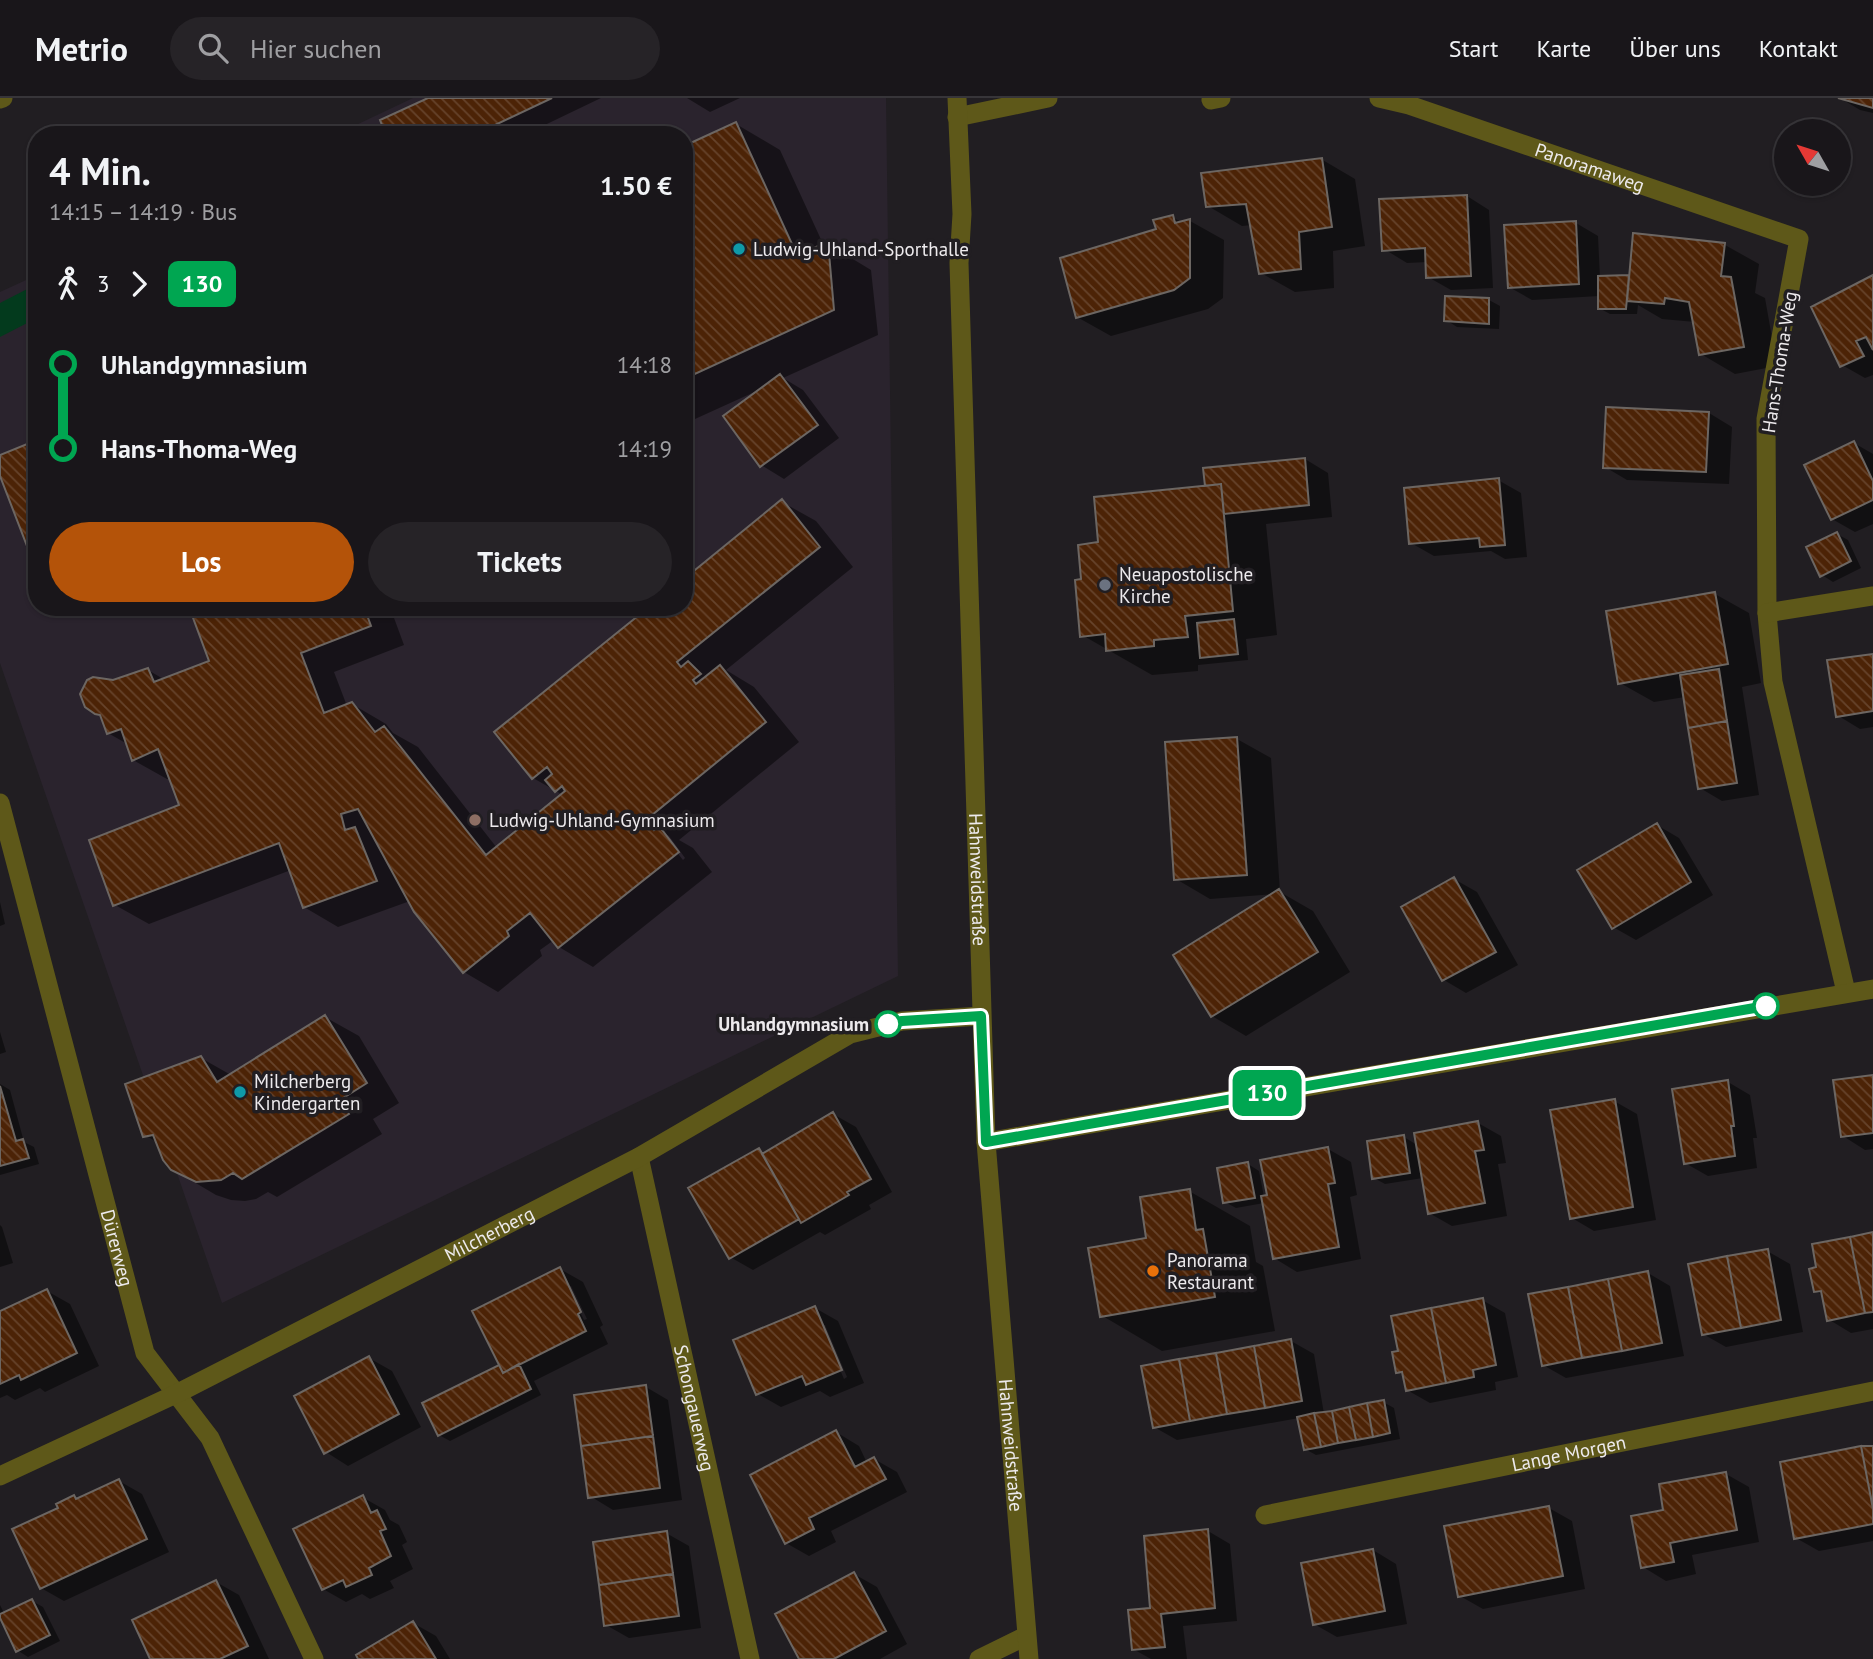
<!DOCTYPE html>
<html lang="de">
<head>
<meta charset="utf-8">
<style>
  body { margin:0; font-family:"PT Sans",sans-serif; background:#262327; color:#f1f3f6; height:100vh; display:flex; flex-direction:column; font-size:26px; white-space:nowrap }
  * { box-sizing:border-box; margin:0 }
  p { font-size:23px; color:#9f9fa2 }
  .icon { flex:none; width:38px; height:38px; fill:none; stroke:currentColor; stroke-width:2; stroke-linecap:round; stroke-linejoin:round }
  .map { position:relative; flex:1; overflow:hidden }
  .sheet { position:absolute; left:28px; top:28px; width:665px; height:490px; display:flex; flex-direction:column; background:#19161a; border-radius:28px; box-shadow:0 2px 5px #0004,0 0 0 2px #373539 }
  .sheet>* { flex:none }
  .badge { padding:0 14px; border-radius:10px; font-size:24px; line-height:46px }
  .needle { width:46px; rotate:309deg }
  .controls { position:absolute; left:1774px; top:21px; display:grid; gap:14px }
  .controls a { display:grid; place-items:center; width:77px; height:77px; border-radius:50%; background:#19161a; box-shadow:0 2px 5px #0004,0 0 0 2px #373539; font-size:35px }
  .map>.badge { position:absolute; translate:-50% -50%; box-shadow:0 0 0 4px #fff }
  .legs { display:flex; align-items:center; gap:10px; height:77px; padding:0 21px; font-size:23px }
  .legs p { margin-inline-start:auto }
  .overview { display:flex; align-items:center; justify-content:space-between; height:119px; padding:0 21px }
  h1 { font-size:38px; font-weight:600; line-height:52px }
  .action { display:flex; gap:14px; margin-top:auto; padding:14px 21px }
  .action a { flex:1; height:80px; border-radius:42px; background:#b45309; color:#fff; font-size:28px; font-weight:600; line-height:80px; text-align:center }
  .action a+a { background:#262327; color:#f1f3f6 }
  ul { padding:0 21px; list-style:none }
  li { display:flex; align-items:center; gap:24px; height:84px; font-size:26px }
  li i { display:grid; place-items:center; width:10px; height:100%; margin:0 9px; background:currentColor }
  li i::after { content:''; width:18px; height:18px; margin:-9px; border:5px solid; border-radius:50%; background:#19161a }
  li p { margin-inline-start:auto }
  li:first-child i { background:linear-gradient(#0000 50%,currentColor 0) }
  li:last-child i { background:linear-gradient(currentColor 50%,#0000 0) }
  header { display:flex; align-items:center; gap:42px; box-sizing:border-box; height:98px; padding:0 35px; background:#19161a; border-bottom:2px solid #373539 }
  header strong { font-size:33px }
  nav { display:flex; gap:38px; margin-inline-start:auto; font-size:24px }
  .search { width:490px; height:63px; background:#262327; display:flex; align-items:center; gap:18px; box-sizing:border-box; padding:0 24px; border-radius:38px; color:#9f9fa2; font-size:26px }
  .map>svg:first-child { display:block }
  .built { fill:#2a232d }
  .pitch { fill:#033a1d }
  .shadow { fill:#0007; fill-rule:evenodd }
  .building { fill:url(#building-back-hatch); stroke:#6c6662; stroke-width:2 }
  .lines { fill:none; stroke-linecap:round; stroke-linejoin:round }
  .minor { stroke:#5e5819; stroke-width:19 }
  .tertiary { stroke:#5e5819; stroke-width:19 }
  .line-1-casing { stroke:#fff; stroke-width:16 }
  .line-1 { stroke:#00a651; stroke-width:10 }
  .culture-dot { fill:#0f9aa8; stroke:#211e22; stroke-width:2.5 }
  .worship-dot { fill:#6b7280; stroke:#211e22; stroke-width:2.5 }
  .education-dot { fill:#8d6e63; stroke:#211e22; stroke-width:2.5 }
  .stop-1-dot { fill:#fff; stroke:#00a651; stroke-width:3.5 }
  .food-dot { fill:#e8710a; stroke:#211e22; stroke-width:2.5 }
  .labels { text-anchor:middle; stroke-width:7; stroke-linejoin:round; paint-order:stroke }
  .street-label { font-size:19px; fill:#edeaed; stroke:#211e22 }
  .poi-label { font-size:19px; fill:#edeaed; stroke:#211e22; text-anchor:start }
  .stop-label { font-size:19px; font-weight:bold; fill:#edeaed; stroke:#211e22; text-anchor:end }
</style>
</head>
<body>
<header>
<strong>Metrio</strong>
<div class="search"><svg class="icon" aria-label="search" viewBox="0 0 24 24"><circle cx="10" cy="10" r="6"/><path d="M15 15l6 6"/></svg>Hier suchen</div>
<nav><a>Start</a><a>Karte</a><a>Über uns</a><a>Kontakt</a></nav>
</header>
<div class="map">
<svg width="1873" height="1561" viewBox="0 0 1873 1561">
  <defs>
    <pattern id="building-back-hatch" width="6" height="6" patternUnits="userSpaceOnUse" patternTransform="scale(1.75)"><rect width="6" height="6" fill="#4c2306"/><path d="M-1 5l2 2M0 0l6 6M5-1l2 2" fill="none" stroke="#66432b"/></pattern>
  </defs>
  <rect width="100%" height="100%" fill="#211e22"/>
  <!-- built -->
  <path class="built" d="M413,0h473l12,878 -676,327 -222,-640v-371l37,-17v332h647v-472h-349z"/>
  <!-- pitch -->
  <path class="pitch" d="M37,186v34l-37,19v-34z"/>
  <!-- shadow -->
  <path class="shadow" d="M432,0h169l-77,37h-136z
    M687,0h53l-30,14z
    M1840,0h33v15l-13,-3z
    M736,26l44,26 44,96 4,-2 43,26 7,65 -95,43 20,12 36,48 -55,41 -23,-14v-76l-77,35v-276z
    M1321,61l34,20 10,67 -32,5 1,37 -39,4 -34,-19 -9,-48 -10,1 -34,-20z
    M1467,98l22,14 4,78 -42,2 -23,-13v-15l-21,1 -23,-14z
    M1172,119l11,6 7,-2 34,19 -1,58 -15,11 -97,27 -34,-19z
    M1576,125l22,13 2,42 31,-1 4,-42 90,10 34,19 -4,29 10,5 12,68 -42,8 -34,-20 -6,-32 -33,-3 -24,-14 -1,9h-27l-11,-6v-12l-67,4 -23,-13z
    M1873,179v98l-8,3 -23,-13z
    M1489,202l11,6 -1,23 -42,-2 -11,-7z
    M1709,315l23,14 -3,57 -102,-4 -22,-13z
    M1854,345l19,11v70l-18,8 -23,-13z
    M1305,361l23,14 4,44 -66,7 11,111 -31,4 2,21 -50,5v6l-46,4 -70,-40 1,-54 17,-37 107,-57z
    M1498,382l23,13 6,64 -22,2 -14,-8 -57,5 -23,-13z
    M782,404l34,19 37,46 -127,103 28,17 45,55 -120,98 14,8 19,24 -119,95 -34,-20 -5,-7 -14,10 2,6 -44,36 -34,-20 -49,-61 -5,-10 -72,26 -34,-20 -13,-37 -142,54 -34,-19 67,-99 -11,-28 -4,1 -34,-19 -4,-15 -21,-12 -5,-16 -7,-4 17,-32 35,-11 17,10 46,-18 -20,-55h199l14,38 -70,27 13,34 5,-2 34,20 7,9 25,14 79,101 66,-53 -30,-17 -36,-46 187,-125zM661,734l8,4 16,22 -2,2z
    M1837,436l11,6 13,28 -28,14 -11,-7z
    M1715,496l34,19 12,70 -19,4 17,108 -37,6 -22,-13 -15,-91 -31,5 -34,-19z
    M76,509h34l-21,8z
    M1873,557v72l-13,2 -23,-14z
    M1237,641l34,19 9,134 33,19 37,61 -104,64 -34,-20 63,-122 -65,5 -34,-20z
    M1657,727l22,13 34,57 -77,45 -23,-13z
    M1454,781l23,13 41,73 -52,28 -22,-13z
    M0,804l5,22 -5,2z
    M325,919l34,19 40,67 -26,16 9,15 -105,63 -9,-5 -12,7 -11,2 -14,-1 -15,-5 -44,-26 -14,-26 -13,-8 56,-77 30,17z
    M0,934l6,20 -6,2z
    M1873,979v72l-8,1 -22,-14z
    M1728,984l22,13 7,43h-4l4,30 -49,8 -23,-13z
    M0,986l10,6 14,52 10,5 5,17 -39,11z
    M1614,1003l23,13 19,106 -62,11 -22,-13z
    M833,1016l23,13 36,65 -23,13 2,4 -46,26 -5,-3 -67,38 -23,-13 29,-107 6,4z
    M1478,1025l23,13 5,27 -8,1 9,52 -55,10 -23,-13 -6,-35 -38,6 -11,-6 30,-41 13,8z
    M1328,1051l23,13 6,33 -7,2 11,62 -64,13 -23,-14 -10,-55 -28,5 -11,-6 23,-38 11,7 5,26 5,-1z
    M1189,1093l61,35 6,36 7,4 12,65 -113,20 -61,-36 47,-76z
    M0,1127l2,2 11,36 -13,4z
    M1873,1136v95l-22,4 -23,-14 -4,-23 -9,-5z
    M1767,1153l23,13 13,68 -77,15 -23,-13z
    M560,1171l23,13 20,43 -3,2 8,17 -74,37 7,14 -91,46 -11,-6 60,-68zM567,1188h4l16,33 -3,1z
    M1648,1175l22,13 14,70 -118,22 -23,-13z
    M47,1193l23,13 29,62 -54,26 -5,-4 -25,12 -8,-5 -7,3v-85z
    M1482,1202l23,13 13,64 -23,5 1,8 -66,13 -23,-13 -2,-14 -7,-4z
    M815,1210l23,13 26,62 -34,14 -10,-6 -39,16 -23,-13zM821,1227h4l22,52 -3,2z
    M1291,1243l23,13 10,60 59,-12 11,6 6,31 -84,16 -11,-6 -6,-31 -122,22 -23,-13z
    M369,1260l23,13 29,56 -73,39 -22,-14z
    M646,1289l22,13 14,100 -69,10 -23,-14z
    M836,1334l23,14 8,17 7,-4 23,13 10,20 -76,39 5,11 -27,14 -23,-13z
    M1873,1349v94l-54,10 -23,-13z
    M1726,1376l23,13 10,55 -67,13 4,19 -30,7 -23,-14 22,-56z
    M119,1383l23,13 27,58 -105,49 -23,-13 19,-80 14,-11 5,3z
    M362,1399l23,13 5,10 9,5 8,17 -5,3 11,24 -23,12 4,7 -24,11 -8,-5 -16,8 -23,-13z
    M1549,1410l23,13 13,68 -102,20 -23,-13z
    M1208,1433l22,13 7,77 -54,5 4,33h-36l-18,-10 19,-40z
    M666,1435l23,13 12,82 -72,10 -23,-13z
    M1373,1452l23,14 11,60 -70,13 -23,-13z
    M854,1476l23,13 30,57 -27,15h-79z
    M216,1484l23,13 30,64h-117z
    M32,1503l11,6 17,34 -32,16 -11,-7 -17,-36v-9l4,8z
    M413,1525l23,13 14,23h-90z"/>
  <!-- building -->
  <path class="building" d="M428,0h124l-78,37h-88l-6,-15z
    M1838,0h35v10z
    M736,24l61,133 31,-13 6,68 -150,69v-233z
    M1322,60l10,69 -33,5 2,37 -42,5 -13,-70 -40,3 -5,-34z
    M1467,97l4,81 -45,2 -1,-30 -43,3 -3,-52z
    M1173,117l2,8 15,-4v59l-16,12 -98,28 -16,-60 96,-29 -3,-9z
    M1576,123l3,63 -71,4 -4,-63z
    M1633,135l92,10 -4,33 10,1 13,70 -45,8 -10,-53 -24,-4 -1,6 -37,-3z
    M1629,177l-3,34h-28v-33z
    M1873,177v75l-7,-13 -10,4 8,15 -24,11 -29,-60z
    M1445,198l44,2v26l-45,-3z
    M780,276l38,51 -58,42 -37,-51z
    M1606,309l103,5 -3,60 -103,-4z
    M37,342v132l-37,-96v-21z
    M1854,343l19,40v19l-42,20 -27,-55z
    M1305,360l4,47 -85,9 -3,-30 -16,2 -2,-18z
    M1499,380l6,67 -25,2 -1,-9 -70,6 -5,-56z
    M1221,386l12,127 -48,5 3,21 -34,3v6l-48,5 -1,-17 -25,3 -5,-57 6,-1 -3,-34 20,-3 -4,-45z
    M782,401l38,48 -143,115 4,5 7,-6 13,13 -8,6 3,4 24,-19 46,57 -120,98 8,10 5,-4 20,26 -121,96 -28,-35 -23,18 2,5 -46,37 -49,-61 -56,-103 -17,5 4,16 10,-3 22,54 -74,27 -24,-65 -166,63 -24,-66 90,-35 -21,-56 -26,12 -11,-32 -14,5 -7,-19 -5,-1 -10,-7 -5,-13 7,-14 6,-3 20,3 35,-12 6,14 55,-21 -20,-54h175l7,19 -70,27 23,60 28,-11 23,30 9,-6 102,129 79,-64 -3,-5 -7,6 -10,-12 7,-6 -5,-7 -15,12 -38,-47 155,-125h35v-28z
    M1837,434l14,29 -31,16 -14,-30z
    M1715,494l13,72 -110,20 -12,-73z
    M1234,521l4,35 -38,4 -3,-35z
    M1873,556v57l-37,6 -9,-57z
    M1719,571l8,52 -39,7 -8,-53z
    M1727,623l10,62 -39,6 -10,-61z
    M1237,639l10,138 -73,5 -9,-138z
    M1657,725l34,59 -79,47 -35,-59z
    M1454,779l42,75 -54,29 -41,-74z
    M1279,791l39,63 -107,65 -38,-62z
    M325,917l42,68 -27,17 9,14 -107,65 -9,-6 -12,7 -25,2 -25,-12 -8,-10 -10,-25 -10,2 -18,-53 76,-28 16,26z
    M1873,977v58l-32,4 -8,-57z
    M1728,982l6,46h-3l4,30 -51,8 -12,-75z
    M0,988l16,55 7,-2 6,19 -29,8z
    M1615,1001l18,108 -63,12 -20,-109z
    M833,1014l38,67 -24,13 2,3 -48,28 -39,-69z
    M1478,1023l6,29 -9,1 10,52 -57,11 -14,-81z
    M1404,1037l6,38 -38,6 -5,-38z
    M1328,1049l7,36 -7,1 11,63 -66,12 -12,-63 6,-1 -7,-35z
    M759,1050l40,71 -70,40 -41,-71z
    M1248,1064l7,36 -32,5 -6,-35z
    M1190,1091l6,41 7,-1 12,68 -115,20 -12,-69 58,-10 -6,-41z
    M1873,1134v80l-8,1 -15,-76z
    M1850,1139l15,76 -38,8 -6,-30 -7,1 -5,-23 7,-2 -4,-23z
    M1768,1151l13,71 -40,8 -14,-72z
    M1727,1158l14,72 -39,7 -14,-71z
    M560,1169l21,45 -3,2 8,17 -83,42 -31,-62z
    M1648,1173l14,72 -40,8 -14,-72z
    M1608,1181l14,72 -40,7 -14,-71z
    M1568,1189l14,71 -40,8 -14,-72z
    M47,1191l30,64 -56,27 -2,-5 -19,9v-73z
    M1483,1200l13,67 -23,5 1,7 -28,6 -15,-75z
    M815,1208l27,64 -36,15 -4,-9 -46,19 -23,-55z
    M1431,1210l15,75 -40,8 -4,-19 -6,1 -4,-21 6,-1 -7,-35z
    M1291,1241l11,62 -37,7 -11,-62z
    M1254,1248l11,62 -38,6 -11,-61z
    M1216,1255l11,61 -37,7 -11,-62z
    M369,1258l30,58 -75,40 -30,-58z
    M1179,1261l11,62 -37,7 -12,-62z
    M519,1266l12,25 -93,47 -16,-33 77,-38 4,8z
    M646,1287l7,51 -72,10 -7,-51z
    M1384,1302l6,33 -17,4 -6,-34z
    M1367,1305l6,34 -17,3 -7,-33z
    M1349,1309l7,33 -18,3 -6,-32z
    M1332,1313l6,32 -17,4 -7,-34z
    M1314,1315l7,34 -17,3 -7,-33z
    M836,1332l19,37 19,-10 12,22 -77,39 5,11 -29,15 -35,-69z
    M653,1338l7,52 -72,10 -7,-52z
    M1861,1348l12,63v15l-79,15 -14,-77z
    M1861,1348h12v63z
    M1726,1374l11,58 -67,13 4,19 -33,6 -10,-52 32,-6 -4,-26z
    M119,1381l28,60 -107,50 -28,-60 46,-21 -2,-4 18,-9 2,4z
    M363,1397l8,18 6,-3 9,19 -6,2 11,25 -22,12 3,7 -26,12 -3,-7 -21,10 -29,-61z
    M1549,1408l14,70 -105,21 -14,-71z
    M1208,1431l7,79 -54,6 4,33 -33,3 -4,-40 22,-2 -6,-72z
    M667,1433l6,43 -74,11 -6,-43z
    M1373,1451l12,62 -72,14 -12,-62z
    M854,1474l32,59 -52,28h-35l-24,-45z
    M673,1476l6,42 -75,10 -5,-41z
    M216,1482l32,66 -28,13h-70l-18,-39z
    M32,1501l18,36 -34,17 -16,-34v-4z
    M413,1523l23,38h-78l-2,-4z"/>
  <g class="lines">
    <!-- minor -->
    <g class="minor">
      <path id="s1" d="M1379,0l30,7 390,134 -33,180 1,194 6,69 73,310"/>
      <path d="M0,1l3,-1"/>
      <path d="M1211,2l10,-2"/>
      <path d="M957,19l91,-19"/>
      <path d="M1767,515l106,-17"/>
      <path id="s2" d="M0,705l145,550 65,85 104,221"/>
      <path d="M986,1044l887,-153"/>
      <path id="s3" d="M639,1059l111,502"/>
      <path id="s4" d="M1265,1417l608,-124"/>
      <path d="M979,1561l47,-23"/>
    </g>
    <!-- tertiary -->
    <g class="tertiary">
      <path id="s5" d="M957,0l5,116 -3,49 27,879 43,517"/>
      <path id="s6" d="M0,1378l178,-83 461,-236 211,-123 52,-13 79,-5"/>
    </g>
  </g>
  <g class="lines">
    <!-- line-1 casing -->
    <g class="line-1-casing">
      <path id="line-1" d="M888,926l14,-3 79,-5 5,126 780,-136"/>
    </g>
    <!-- line-1 -->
    <use href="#line-1" class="line-1"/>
  </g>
  <!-- markers -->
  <g class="culture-dot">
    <circle cx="739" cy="151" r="7"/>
    <circle cx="240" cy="994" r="7"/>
  </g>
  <circle class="worship-dot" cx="1105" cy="487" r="7"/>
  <circle class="education-dot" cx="475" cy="722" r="7"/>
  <g class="stop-1-dot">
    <circle cx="1766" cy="908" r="12"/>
    <circle cx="888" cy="926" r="12"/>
  </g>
  <circle class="food-dot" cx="1153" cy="1173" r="7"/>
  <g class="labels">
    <!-- street labels -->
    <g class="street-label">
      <text dy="7" stroke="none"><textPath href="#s1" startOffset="222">Panoramaweg</textPath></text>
      <text transform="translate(1779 264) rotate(-81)" y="7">Hans-Thoma-Weg</text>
      <text dy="7" stroke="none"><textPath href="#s5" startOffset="782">Hahnweidstraße</textPath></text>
      <text dy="7" stroke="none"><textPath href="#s6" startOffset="546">Milcherberg</textPath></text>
      <text dy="7" stroke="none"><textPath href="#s2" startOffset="460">Dürerweg</textPath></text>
      <text dy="7" stroke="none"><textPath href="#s3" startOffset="257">Schongauerweg</textPath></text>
      <text dy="7" stroke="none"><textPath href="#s5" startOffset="1349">Hahnweidstraße</textPath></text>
      <text dy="7" stroke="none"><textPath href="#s4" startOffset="310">Lange Morgen</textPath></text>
    </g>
    <!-- poi labels -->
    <g class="poi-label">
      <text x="753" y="158">Ludwig-Uhland-Sporthalle</text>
      <text x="1119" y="483">Neuapostolische<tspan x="1119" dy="22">Kirche</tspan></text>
      <text x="489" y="729">Ludwig-Uhland-Gymnasium</text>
      <text x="254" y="990">Milcherberg<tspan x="254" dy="22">Kindergarten</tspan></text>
      <text x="1167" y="1169">Panorama<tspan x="1167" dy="22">Restaurant</tspan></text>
    </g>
    <!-- stop labels -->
    <g class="stop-label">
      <text x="869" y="933">Uhlandgymnasium</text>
    </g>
  </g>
</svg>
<div class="controls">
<a><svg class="needle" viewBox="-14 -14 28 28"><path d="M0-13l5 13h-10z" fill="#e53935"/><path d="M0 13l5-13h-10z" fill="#9f9fa2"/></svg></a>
</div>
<b class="badge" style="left:1267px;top:995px;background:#00a651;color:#fff">130</b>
<section class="sheet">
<div class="overview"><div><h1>4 Min.</h1><p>14:15 – 14:19 · Bus</p></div><b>1.50 €</b></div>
<div class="legs"><svg class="icon" aria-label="walk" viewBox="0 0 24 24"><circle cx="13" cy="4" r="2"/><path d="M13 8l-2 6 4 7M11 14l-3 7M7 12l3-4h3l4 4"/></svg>3<svg class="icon" aria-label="forward" viewBox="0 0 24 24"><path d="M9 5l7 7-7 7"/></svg><b class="badge" style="background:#00a651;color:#fff">130</b></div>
<ul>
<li><i style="color:#00a651"></i><b>Uhlandgymnasium</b><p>14:18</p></li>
<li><i style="color:#00a651"></i><b>Hans-Thoma-Weg</b><p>14:19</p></li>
</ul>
<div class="action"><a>Los</a><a>Tickets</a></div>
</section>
</div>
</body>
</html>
